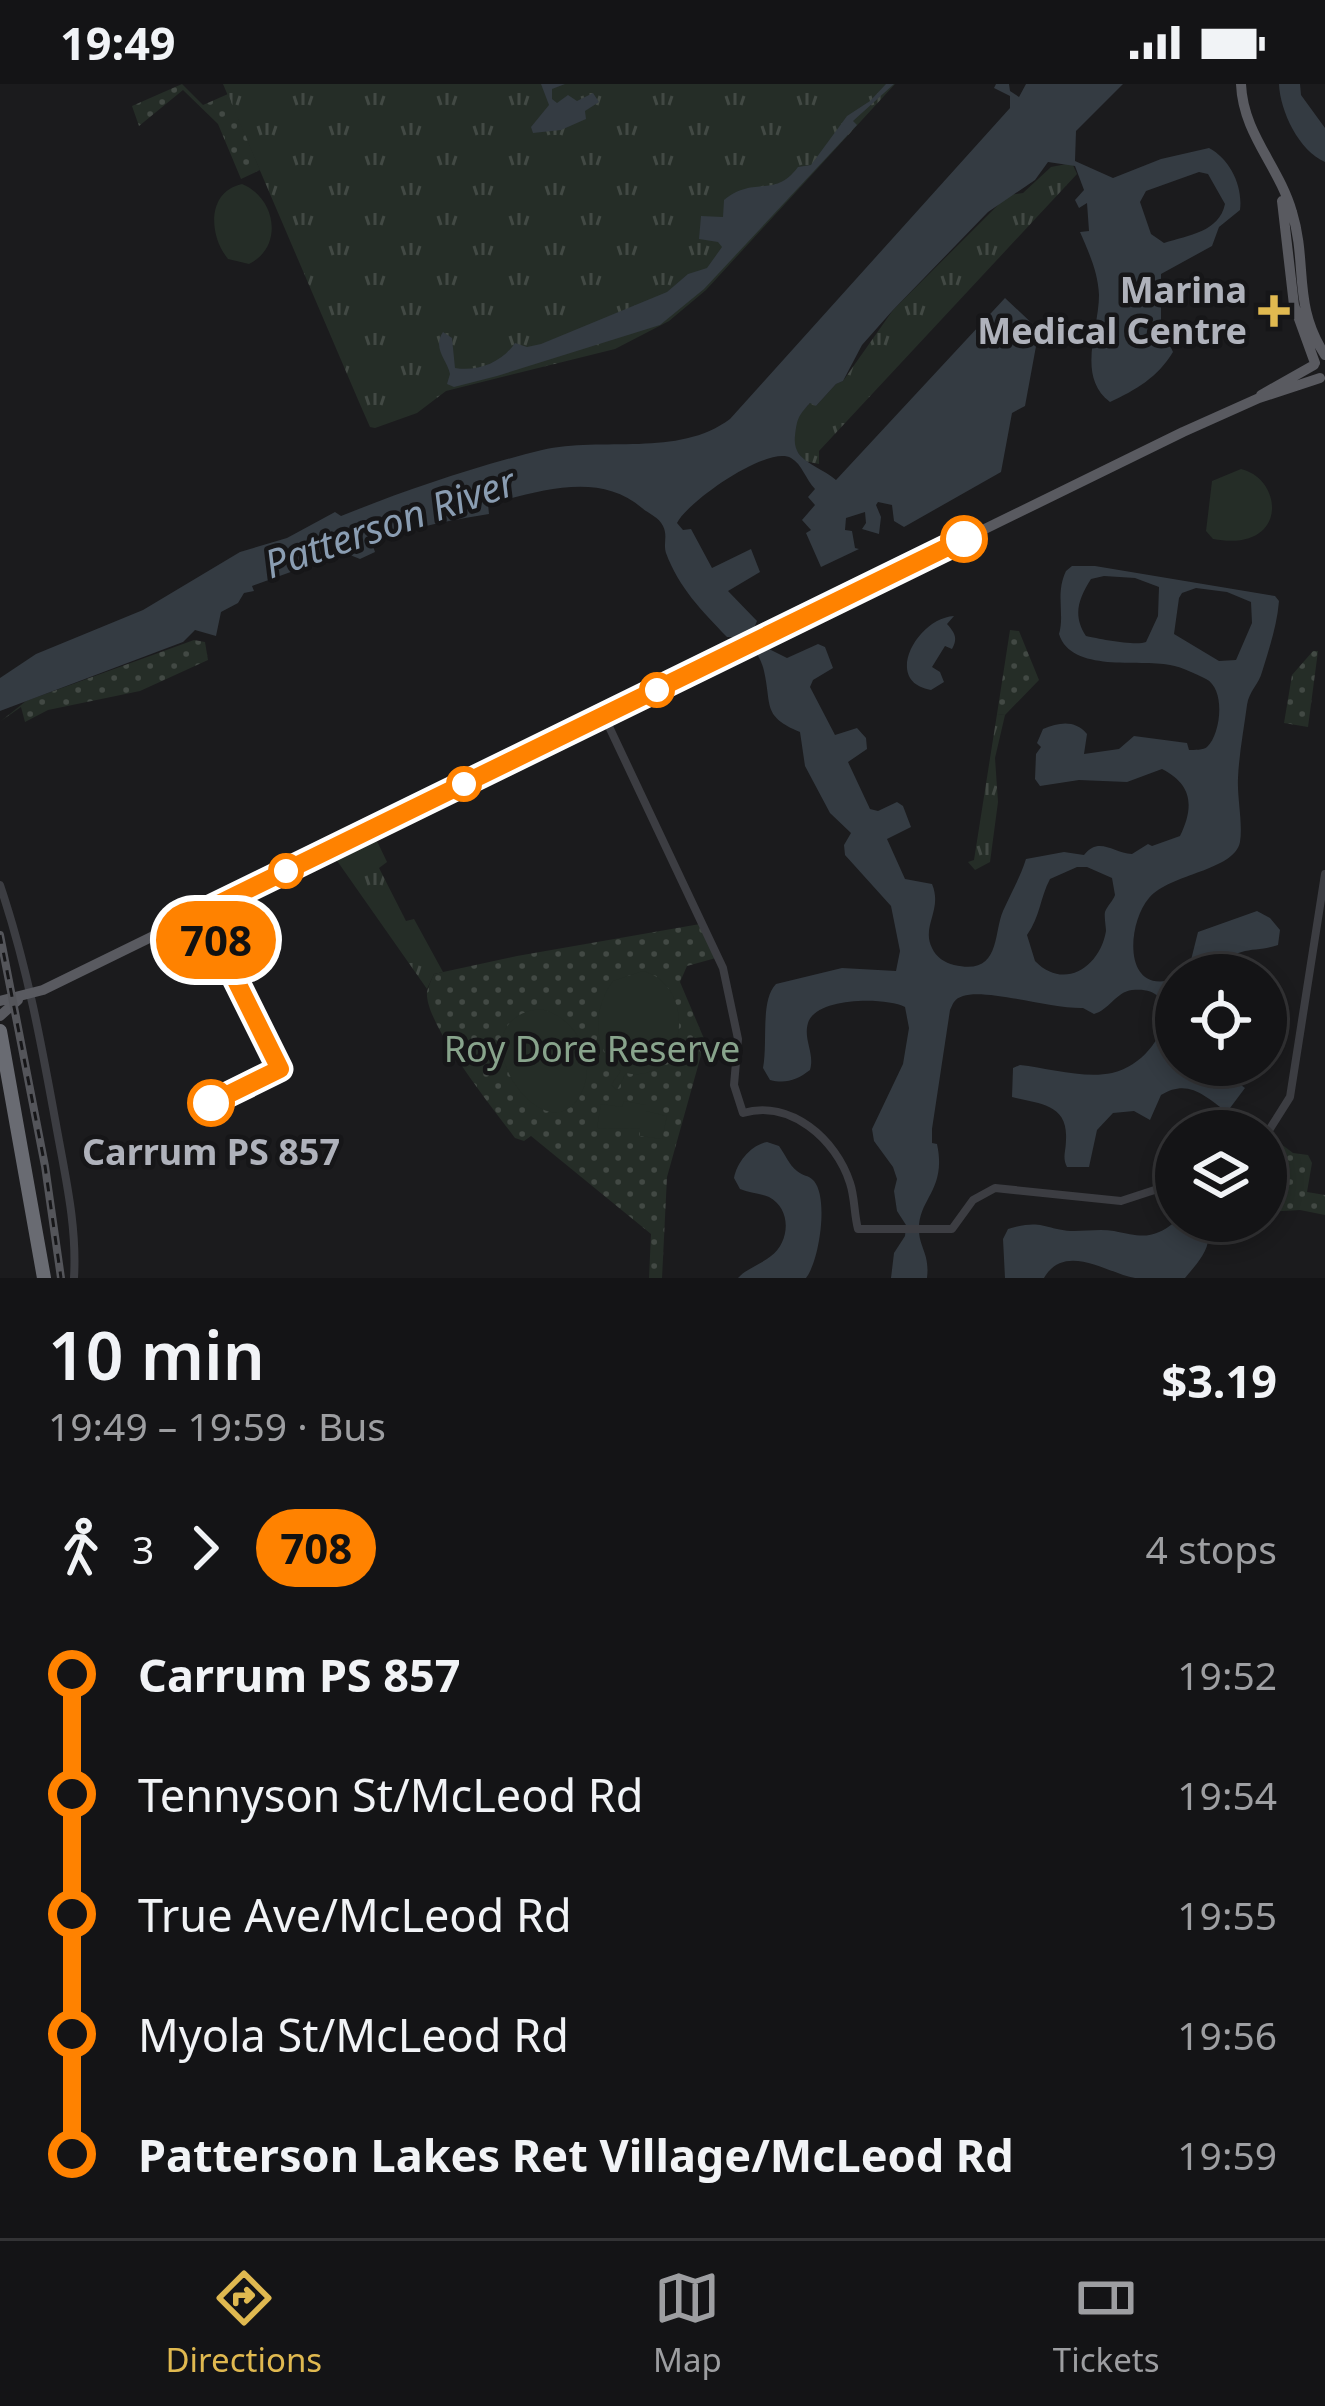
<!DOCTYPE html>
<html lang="en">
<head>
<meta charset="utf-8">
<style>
  body { margin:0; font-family:"Noto Sans",sans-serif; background:#1d1d1f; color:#f1f3f6; height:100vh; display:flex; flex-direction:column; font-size:45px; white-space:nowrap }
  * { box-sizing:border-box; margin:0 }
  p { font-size:39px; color:#9d9ea1 }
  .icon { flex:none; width:66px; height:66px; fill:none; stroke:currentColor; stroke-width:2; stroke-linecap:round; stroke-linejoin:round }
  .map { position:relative; height:1194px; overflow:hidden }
  .panel { display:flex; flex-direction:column; background:#141416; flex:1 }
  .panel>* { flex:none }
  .badge { padding:0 24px; border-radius:39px; font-size:42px; line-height:78px }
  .tools { position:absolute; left:1155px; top:870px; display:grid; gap:24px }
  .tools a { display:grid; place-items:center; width:132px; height:132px; border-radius:50%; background:#141416; box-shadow:0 6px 18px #0003,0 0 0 3px #333335; font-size:60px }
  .map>.badge { position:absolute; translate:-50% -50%; box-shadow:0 0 0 6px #fff }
  .legs { display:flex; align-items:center; gap:18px; height:132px; padding:0 48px; font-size:39px }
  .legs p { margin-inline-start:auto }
  .overview { display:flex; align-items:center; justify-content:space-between; height:204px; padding:0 48px }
  h1 { font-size:66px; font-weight:600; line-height:90px }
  ul { padding:0 48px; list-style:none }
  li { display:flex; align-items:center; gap:42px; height:120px; font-size:45px }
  li i { display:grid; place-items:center; width:18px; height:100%; margin:0 15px; background:currentColor }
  li i::after { content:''; width:30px; height:30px; margin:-15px; border:9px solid; border-radius:50%; background:#141416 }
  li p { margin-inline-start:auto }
  li:first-child i { background:linear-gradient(#0000 50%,currentColor 0) }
  li:last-child i { background:linear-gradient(currentColor 50%,#0000 0) }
  .status { display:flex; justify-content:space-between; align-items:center; height:84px; padding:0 60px; background:#141416; direction:ltr }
  .status svg { height:33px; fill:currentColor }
  .tab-bar { display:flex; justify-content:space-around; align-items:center; height:168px; border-top:3px solid #333335; background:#141416; font-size:33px; color:#9d9ea1 }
  .tab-bar a { display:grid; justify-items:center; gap:6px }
  .tab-bar .selected { color:#e0b950 }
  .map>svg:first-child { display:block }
  .grass { fill:url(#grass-tufts) }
  .park { fill:url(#park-dots) }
  .pitch { fill:#252d27 }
  .water { fill:#343b42; fill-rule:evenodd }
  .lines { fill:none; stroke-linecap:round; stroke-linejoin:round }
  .minor { stroke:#3c3d42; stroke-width:8 }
  .major { stroke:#595a60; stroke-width:10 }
  .highway { stroke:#696b72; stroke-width:14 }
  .rail-casing { stroke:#54555a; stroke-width:8 }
  .rail { stroke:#161618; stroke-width:3; stroke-dasharray:9; stroke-linecap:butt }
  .line-1-casing { stroke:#fff; stroke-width:27 }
  .line-1 { stroke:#ff8200; stroke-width:18 }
  .poi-dot { fill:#e0b950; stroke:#161618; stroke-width:4.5 }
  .stop-1-dot { fill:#fff; stroke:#ff8200; stroke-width:6 }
  .labels { text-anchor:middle; stroke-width:9; stroke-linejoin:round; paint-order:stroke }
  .poi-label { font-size:36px; font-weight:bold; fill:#afb2bb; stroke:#161618; text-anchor:end }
  .park-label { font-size:36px; fill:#88a48c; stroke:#161618 }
  .stop-label { font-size:36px; font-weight:bold; fill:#afb2bb; stroke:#161618 }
  .water-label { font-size:39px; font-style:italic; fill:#8a9db2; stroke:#161618 }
</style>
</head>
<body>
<div class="status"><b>19:49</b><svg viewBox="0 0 49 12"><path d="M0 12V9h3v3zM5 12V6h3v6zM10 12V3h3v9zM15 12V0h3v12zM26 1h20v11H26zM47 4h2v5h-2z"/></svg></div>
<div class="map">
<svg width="1325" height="1194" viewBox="0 0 1325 1194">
  <defs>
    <pattern id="grass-tufts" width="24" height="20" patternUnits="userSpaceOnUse" patternTransform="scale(3)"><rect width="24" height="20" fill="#252d27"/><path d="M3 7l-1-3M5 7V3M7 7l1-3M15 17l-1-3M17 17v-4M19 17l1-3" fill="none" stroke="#424944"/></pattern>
    <pattern id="park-dots" width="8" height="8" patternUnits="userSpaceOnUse" patternTransform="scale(3)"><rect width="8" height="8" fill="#252d27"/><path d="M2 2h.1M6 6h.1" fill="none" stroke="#424944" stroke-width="1.8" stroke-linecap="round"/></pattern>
  </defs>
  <rect width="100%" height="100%" fill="#1b1b1d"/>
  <!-- grass -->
  <path class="grass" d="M223,0h672l-189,206 -37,31 -54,28 -169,42 -29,22 -42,15 -5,-1 -11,-25z
    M1072,79l5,11 -258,277v13l-15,-3 -13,-19 4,-5 -1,-17 17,-18 5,4 20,-22 7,-3 50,-71 115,-115 15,-2 28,-26z
    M997,630l8,1 -10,43 3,44 -8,60 -15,8 -7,-8 6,-2z
    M374,751l13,27 -8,6 27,53 8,-2 29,53 -9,2 -7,15 -94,-134z"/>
  <!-- park -->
  <path class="park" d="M182,0l21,21 25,-11 32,76 -19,9 -23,-55 -35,-34 -44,36 -7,-20z
    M1010,546l9,1 20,49 -34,35 -8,-1z
    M194,556l11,2 3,18 -68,31 -92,19 -23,12 -4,-15 -20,14 25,-20z
    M1313,567h5l-10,76 -24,-4 8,-48z
    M700,840l16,34 -29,8 -7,16 25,59 -38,136 -5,101h-13l2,-44 -120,-98 -7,5 -9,-3c-20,-27 -91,-115 -88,-146 1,-5 5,-14 7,-18l83,-18z
    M1273,1054l20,15 15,2 4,8 -5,29 18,3v20l-25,-5 -34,2v-66z"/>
  <!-- pitch -->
  <path class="pitch" d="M242,100c33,13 43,62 7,80l-21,-5c-19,-23 -22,-67 14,-75z
    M1241,385c43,10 48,84 -28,70l-7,-8 6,-50z
    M643,887c56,15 44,115 -17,102l-9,17 -6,-5 10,-14c-29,-22 -29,-61 -8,-90z
    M539,925c34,5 58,47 44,80 -32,79 -136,-67 -44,-80z
    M624,1017l22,4v6l21,5 -5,23 -22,-3v-7l-43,-1 4,-24 21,3z"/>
  <!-- water -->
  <path class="water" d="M541,0h24l-13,5v10l5,4 11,-8 9,6 16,-8 6,9 -14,9 1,8 -25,11 -28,3 -2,-6 18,-22z
    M886,0h8l-41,37 4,4 -153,164 -44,36 -163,51 -43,11 -7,-3 3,-10c-3,-14 -18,-26 -7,-42l9,6 3,30c24,4 47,-6 60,-25l12,4 14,-3 126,-52 21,-18 19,-6 15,-21 -4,-5 -19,-3 2,-23 22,1 1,-17c31,-25 50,-1 74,-33l13,-2 36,-49 23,-15z
    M996,0h13l1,7 9,6 7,-13h97l-47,47 -1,30 38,17 48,-19 48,-11c21,11 34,38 31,62l-21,17 -7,19 -51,28v52l12,26c-15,25 -37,38 -63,50 -34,-26 -11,-72 -11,-107 -1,-23 -10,-42 -19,-63l9,-1 -2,-28 -8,5 -4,-8 9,-10 -9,-24 -27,-4 -13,18 -47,32 -95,98 -31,35 -19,36 -7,3 -20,22 -6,-3c-12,13 -13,16 -15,33 -3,26 22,28 41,44l169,-182 34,32 -14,76 -13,7 -11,59 -97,55 -10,-6 -2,-16 -14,-3 -2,3 5,12 -2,17 -17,-5 4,-6 -1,-11 -19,6 -1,12 7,1 3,17 4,1 -38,18 -15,-34 5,-3 -9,-10 13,-15 -7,-8 7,-8c-9,-9 -13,-25 -24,-31 -23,-13 -103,43 -114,65l6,7 8,-1 21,39 39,-19 9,23 -32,19 29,30 -5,12 13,14 22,11 31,-14 7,3 8,21 -20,12 -3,7 25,48 22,-7 9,10 1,11 -19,13 22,47 8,2 19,-9 6,4 8,21 -24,12 18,40 27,5c11,26 -11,42 0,64 4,9 13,15 22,17 47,11 39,-31 49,-54 8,-18 17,-33 23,-52l38,-7 20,3c15,-19 29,-2 48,-1l16,-10 4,2 28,-10c14,-29 13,-51 -18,-67l-35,13 -48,-2 -39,6 -5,-7 1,-25 5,-7 -4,-4 6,-14c17,-7 32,-9 44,5l-3,20 35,-5 15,-13 53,7 2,7c5,0 15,0 18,-3 14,-13 19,-58 -1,-68 -10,-5 -24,-12 -36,-14 -31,-6 -99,8 -111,-31 6,-20 -4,-40 7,-63l6,-5h23l180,30 4,5c-2,25 -10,48 -17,71 -3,12 -13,19 -15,33 -3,23 -8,49 -9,73 -1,20 5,45 2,64 -6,29 -69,31 -91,56 -23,27 -26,100 27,80v87h38l31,23 -18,24c-22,-16 -39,-34 -66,-17l-11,25 -16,-9 -21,2 -16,17 -8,37h-22c-5,-10 -1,-15 -1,-28 2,-36 -28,-35 -54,-42l1,-29 7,-3c28,3 64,14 92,8 52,-12 77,-89 20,-83 -16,2 -23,20 -38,24l-11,-6c-31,1 -97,-20 -120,-12 -9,3 -9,6 -13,14l-18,119v14l5,1c10,46 -19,55 -18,86 0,17 11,24 8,48h-36l3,-25 11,-17 1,-11 -9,-14 -3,-20 3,-12 -4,-12 -19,-26 -2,-12 31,-65 6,-36 -4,-21c-20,-10 -89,-10 -97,16 -5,17 7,30 2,47 -13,10 -24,14 -40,10l-7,-12c5,-25 -3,-68 13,-84l66,-16 54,3 4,-20 -9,-45 -46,-51 -1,-10 7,-12 -21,-20 -25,-47 -5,-34c-38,-16 -28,-26 -36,-61 -3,-15 -12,-23 -20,-34h-17c-25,-26 -48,-49 -61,-84 -3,-10 2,-17 -3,-27 -4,-9 -14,-12 -21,-18 -44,-38 -104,-16 -154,-4l1,10c-40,7 -80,12 -116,32l2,6 -15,7 -15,-6 -37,13 -6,6 -3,-3 -47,17 2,5 -10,2 -6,10 -17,9 -5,24 -21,-6 -12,12 -183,69v-33l36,-24 107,-44 97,-58 47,-14 48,-26 6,4c65,-26 132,-49 201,-66 60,-14 136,8 188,-31l280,-311v-12l-16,-8zM1199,88l9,2 17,30c-6,28 -36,31 -61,39l-13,-9 -11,-32 6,-11zM1104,492l31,2 24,9 -1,29 -12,26c-10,4 -47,-3 -60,-6 -14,-21 -7,-38 5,-57zM1196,504l31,4 24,10 1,21 -16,37 -17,1 -45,-27 5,-36 3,-5zM1077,783h10l25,11 3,17c-2,6 -8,11 -10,17 -1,3 1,16 1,19 -6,36 -42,60 -71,30l-8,-26c13,-18 13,-37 23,-56z
    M1279,0h21l1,11 24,33v34c-26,-11 -45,-51 -46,-78z
    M954,532l-7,8c8,9 11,14 5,25l-7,-3 -13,21 8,5 4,10 -13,8c-49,-8 -14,-72 23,-74z
    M1257,827l13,7 10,12 -2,15c-25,9 -46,-2 -58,30h-39l10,-15 7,-28z
    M767,1058l12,4c6,8 10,19 18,25 7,6 10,3 17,10 15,18 5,81 -8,97h-68c9,-10 22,-13 33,-22 19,-14 21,-47 -2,-59 -9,-4 -20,-4 -29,-8l-6,-11c3,-16 17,-33 33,-36z
    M1176,1137h25c18,21 -2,40 -16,57 -16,0 -34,0 -50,0 -26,-4 -70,-37 -91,0h-39l-2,-39 5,-10c35,-11 37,1 66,2 13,0 27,-2 40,0 28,6 39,9 62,-10z"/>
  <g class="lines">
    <!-- minor -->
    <path class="minor" d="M604,632l119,252 15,71 -4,46 9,28c47,-14 93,26 107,70 5,15 4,31 8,46h94l21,-29 22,-12 126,13 55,-18
      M0,801c27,80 42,162 57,245 9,50 20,97 17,148
      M1266,1051l24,-38 35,-223"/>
    <!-- major -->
    <path class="major" d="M1241,0c2,50 38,82 51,128 16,52 0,93 33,143
      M1282,117l12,104 21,58
      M1261,311l53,-30
      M0,917l43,-11 1140,-558 76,-34 61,-20
      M0,932l18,-16"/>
    <!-- highway -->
    <path class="highway" d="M0,947l44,247"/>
    <!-- rail casing -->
    <g class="rail-casing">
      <path id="rail" d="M0,851l45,231 16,112"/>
    </g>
    <!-- rail -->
    <use href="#rail" class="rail"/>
  </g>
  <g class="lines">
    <!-- line-1 casing -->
    <g class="line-1-casing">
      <path id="line-1" d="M211,1019l69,-34 -78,-157 762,-373"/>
    </g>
    <!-- line-1 -->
    <use href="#line-1" class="line-1"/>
  </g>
  <!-- markers -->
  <path class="poi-dot" d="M1268 209h12v12h12v12h-12v12h-12v-12h-12v-12h12z"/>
  <g class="stop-1-dot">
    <circle cx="964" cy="455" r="21"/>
    <circle cx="657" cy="606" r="15"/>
    <circle cx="464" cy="700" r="15"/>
    <circle cx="286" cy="787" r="15"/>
    <circle cx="211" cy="1019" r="21"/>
  </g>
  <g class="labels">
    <!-- poi labels -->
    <g class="poi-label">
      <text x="1247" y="219">Marina<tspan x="1247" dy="41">Medical Centre</tspan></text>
    </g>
    <!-- park labels -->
    <g class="park-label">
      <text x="592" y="978">Roy Dore Reserve</text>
    </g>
    <!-- stop labels -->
    <g class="stop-label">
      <text x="211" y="1081">Carrum PS 857</text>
    </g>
    <!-- water labels -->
    <g class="water-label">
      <text transform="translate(390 439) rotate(-19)" y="14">Patterson River</text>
    </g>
  </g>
</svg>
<div class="tools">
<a><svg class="icon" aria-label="locate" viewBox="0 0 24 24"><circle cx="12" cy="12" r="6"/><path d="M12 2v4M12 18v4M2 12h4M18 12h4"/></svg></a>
<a><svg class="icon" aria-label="layers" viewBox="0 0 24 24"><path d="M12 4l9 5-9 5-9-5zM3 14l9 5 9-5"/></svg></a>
</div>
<b class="badge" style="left:216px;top:856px;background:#ff8200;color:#111">708</b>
</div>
<section class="panel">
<div class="overview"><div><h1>10 min</h1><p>19:49 – 19:59 · Bus</p></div><b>$3.19</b></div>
<div class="legs"><svg class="icon" aria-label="walk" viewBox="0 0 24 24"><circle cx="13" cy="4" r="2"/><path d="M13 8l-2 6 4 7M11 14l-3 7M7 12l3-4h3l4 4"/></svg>3<svg class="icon" aria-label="forward" viewBox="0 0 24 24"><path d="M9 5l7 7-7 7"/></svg><b class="badge" style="background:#ff8200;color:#111">708</b><p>4 stops</p></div>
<ul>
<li><i style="color:#ff8200"></i><b>Carrum PS 857</b><p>19:52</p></li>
<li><i style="color:#ff8200"></i><span>Tennyson St/McLeod Rd</span><p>19:54</p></li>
<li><i style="color:#ff8200"></i><span>True Ave/McLeod Rd</span><p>19:55</p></li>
<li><i style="color:#ff8200"></i><span>Myola St/McLeod Rd</span><p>19:56</p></li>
<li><i style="color:#ff8200"></i><b>Patterson Lakes Ret Village/McLeod Rd</b><p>19:59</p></li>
</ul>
</section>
<nav class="tab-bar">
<a class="selected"><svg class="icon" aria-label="directions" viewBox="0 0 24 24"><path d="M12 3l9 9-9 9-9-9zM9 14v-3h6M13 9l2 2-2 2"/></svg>Directions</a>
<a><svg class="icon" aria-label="map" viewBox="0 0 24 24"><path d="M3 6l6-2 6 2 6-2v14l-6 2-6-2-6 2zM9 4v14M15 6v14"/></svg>Map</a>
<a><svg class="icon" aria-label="tickets" viewBox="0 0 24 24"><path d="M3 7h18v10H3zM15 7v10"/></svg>Tickets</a>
</nav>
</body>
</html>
